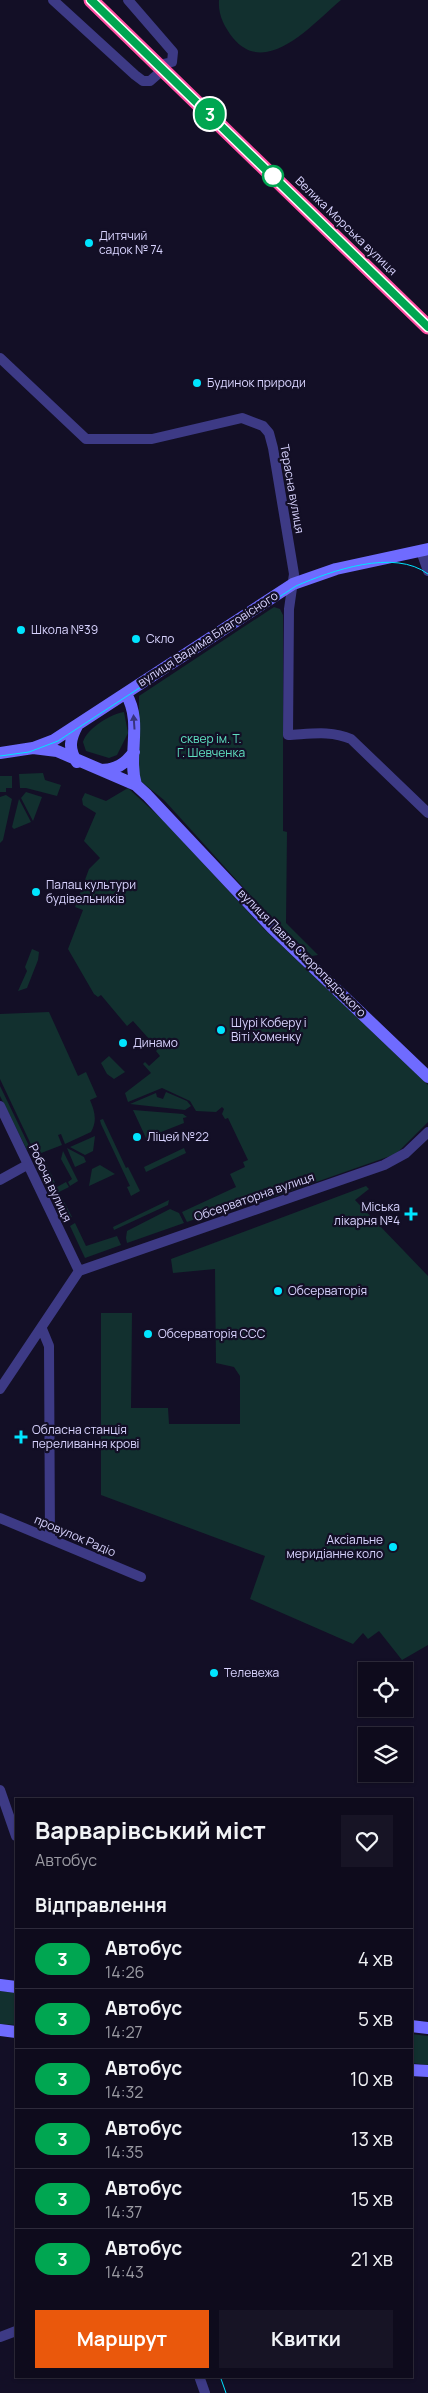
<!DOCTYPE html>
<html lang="uk">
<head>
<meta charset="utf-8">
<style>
  body { margin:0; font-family:Manrope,sans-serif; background:#171425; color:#f1f3f6; height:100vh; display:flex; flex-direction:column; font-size:19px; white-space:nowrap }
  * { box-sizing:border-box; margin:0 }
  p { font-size:16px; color:#9b9ba3 }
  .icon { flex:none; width:28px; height:28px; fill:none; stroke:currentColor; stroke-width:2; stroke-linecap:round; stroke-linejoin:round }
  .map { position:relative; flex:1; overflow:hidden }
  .drawer { position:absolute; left:15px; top:1798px; width:398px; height:580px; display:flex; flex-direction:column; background:#0e0b1c; border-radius:0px; box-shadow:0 1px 4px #0004,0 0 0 1px #2e2b3b }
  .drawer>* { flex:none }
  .badge { padding:0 10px; border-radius:16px; font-size:18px; line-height:32px }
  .fabs { position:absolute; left:358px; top:1662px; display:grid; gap:10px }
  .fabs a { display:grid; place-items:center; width:55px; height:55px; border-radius:0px; background:#0e0b1c; box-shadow:0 1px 4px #0004,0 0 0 1px #2e2b3b; font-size:25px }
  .map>.badge { position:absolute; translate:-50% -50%; box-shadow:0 0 0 2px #fff }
  h2 { padding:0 20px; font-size:19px; line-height:45px }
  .round { display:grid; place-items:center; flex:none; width:52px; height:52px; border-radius:0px; background:#171425 }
  .head { display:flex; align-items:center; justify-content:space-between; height:85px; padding:0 20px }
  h1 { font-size:24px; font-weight:700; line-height:38px }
  .cta { display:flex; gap:10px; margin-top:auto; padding:10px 20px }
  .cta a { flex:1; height:58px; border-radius:0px; background:#ea580c; color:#fff; font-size:20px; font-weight:700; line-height:58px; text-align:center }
  .cta a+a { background:#171425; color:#f1f3f6 }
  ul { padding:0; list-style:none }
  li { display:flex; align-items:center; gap:15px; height:60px; padding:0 20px; border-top:1px solid #2e2b3b }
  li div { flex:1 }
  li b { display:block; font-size:19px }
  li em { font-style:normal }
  li .badge { min-width:55px; font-weight:700; text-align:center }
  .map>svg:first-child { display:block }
  .green { fill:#12302f }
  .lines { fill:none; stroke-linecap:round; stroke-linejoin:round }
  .street { stroke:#3d3a85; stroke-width:10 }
  .secondary { stroke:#6f6bff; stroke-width:12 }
  .highway { stroke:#ff4fa3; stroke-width:15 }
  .tram { stroke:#00e5ff; stroke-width:1 }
  .oneway { fill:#38347d }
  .line-casing { stroke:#fff; stroke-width:11 }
  .line { stroke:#00a651; stroke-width:8 }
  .stop-dot { fill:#fff; stroke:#00a651; stroke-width:2.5 }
  .poi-dot { fill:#00e5ff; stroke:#130f26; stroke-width:2 }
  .labels { text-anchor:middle; stroke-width:4.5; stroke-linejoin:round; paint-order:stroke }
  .street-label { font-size:12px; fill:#d9d4ff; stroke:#130f26 }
  .poi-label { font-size:12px; fill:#d9d4ff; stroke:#130f26; text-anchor:start }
  .park-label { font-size:12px; fill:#5fe0c0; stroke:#130f26 }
</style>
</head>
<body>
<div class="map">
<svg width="428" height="2393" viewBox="0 0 428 2393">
  <rect width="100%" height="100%" fill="#130f26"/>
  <!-- green -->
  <path class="green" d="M219,0h122c-27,22 -74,79 -108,38 -9,-12 -15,-23 -14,-38z
    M274,607l6,2 3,6v216l4,1 -1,91 32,32 -6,1 -50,-48 -98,-108 -26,-21 1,-83z
    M124,712l4,21 -11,22 -8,3 -23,-7 -3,-9c4,-14 28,-28 41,-30z
    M43,773l2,7 16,5 -4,11 -31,-8h-6l-1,-14z
    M0,776h12v12h-6v4h-6z
    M128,788l35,32 101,109 164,156v37l-29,29 -6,4 -128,45 -2,-5 -76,27 -5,-10 54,-25 -6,-13 15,-7 -2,-5 5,-2 -20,-42 -3,1 -3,-5 2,-5 -2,-2 -6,5 -20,-1 -6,-10 -28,-13 -34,14 -3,-9 26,-20 -8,-9 2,-2 4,4 11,-10 -4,-5 2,-2 -25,-28 -6,5 -26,-31 -3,2 -4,-3 -26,-45 15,-39 -8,-3 14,-38 11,-11 -16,-17 12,-28 -13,-8 -1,-6 3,-6 21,8z
    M26,792l16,5 -9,24 -12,-23z
    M6,795l6,4 -9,41 -3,3v-46z
    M19,799l12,23 -17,7 -2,-2z
    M32,949l7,3 -1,8 -11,28 -9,3 9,-20 -2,-4z
    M49,1012l29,64 8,-4 11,25 -7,3c4,10 8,20 1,32l-26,12 -4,-10 -3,1 4,10 -26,10 -36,-76v-65z
    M109,1056l16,16 -11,7 -7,-5 -6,-11z
    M0,1086l30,62 -3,2 -27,-54z
    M166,1092l21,9 4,5 -6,4 -55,-6 26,-11 1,4 6,2z
    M133,1110l50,4 4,3 -4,1 1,5 -38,15z
    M103,1119l23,49 2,-1 12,24 -9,5 -4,-9 3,-1 -29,-62 -1,-4z
    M95,1136l-2,15 -8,4 -15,-8z
    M67,1148l17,9 2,5 -11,5z
    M184,1148l2,5 -40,19 -2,-5z
    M63,1151l15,30 -8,5 -2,-4 4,-3 -11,-20z
    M44,1159l13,28 9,-5 3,5 -10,5 13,25 -5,2 -28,-57z
    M100,1165l15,9 -26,12 3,-17z
    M366,1186l3,3 -14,11 73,76v369l-26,15 -23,-29 -11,8 -5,-6 -10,11 -103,-45 15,-43 -164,-61v-182h31l-1,95h37l1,16h71v-48l-6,-9 -18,-4 -1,-94 -42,4 -2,-14z
    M169,1200l-1,5 -54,25 -1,-3z
    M170,1209l9,4 5,10 -57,20 -1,-5 1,-7z
    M75,1223l11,23 31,-10 4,9 -36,13 -15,-32z
    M0,1991l16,2v32l-16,-1z
    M411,2034l17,2v29l-17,-2z"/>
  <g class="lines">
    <!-- street -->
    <path class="street" d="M53,0l82,75 8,6h7l8,-7 1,-9 13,-3 1,-10 -45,-52
      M0,358l86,81h66l90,-21 21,8 6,7 4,15 21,126 -5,35 -1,126c22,-1 43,-5 63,4l77,74
      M421,551l7,20
      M0,1106l79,165
      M0,1180l27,-15
      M79,1271l305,-106 22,-12 22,-21
      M42,1329l7,17 1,193
      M0,1389l79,-118
      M0,1518l141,59
      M0,1790l16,46
      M0,2337l16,-6
      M199,2376l6,17"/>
    <!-- secondary -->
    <path class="secondary" d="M126,694c17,28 1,61 10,91
      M77,726c-7,13 -9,23 0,36
      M33,748l24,3 79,34 11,10 125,133 156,149
      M0,753l33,-5 21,-8 239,-156 43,-15 92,-20
      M101,770c15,0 24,-6 33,-18
      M0,1985l16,2
      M411,2026l17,2
      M0,2030l16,2
      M411,2070l17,1"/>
    <!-- highway -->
    <path class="highway" d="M91,0l337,327"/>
    <!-- tram -->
    <path class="tram" d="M0,756l29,-4 29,-11 238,-155c35,-15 98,-38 132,-12
      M220,2376l6,17"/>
  </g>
  <!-- one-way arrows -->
  <defs><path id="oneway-solid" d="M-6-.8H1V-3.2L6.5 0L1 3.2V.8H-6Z" transform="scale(1.25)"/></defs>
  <use class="oneway" href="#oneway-solid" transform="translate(134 722) rotate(-94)"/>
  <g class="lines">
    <!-- line casing -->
    <g class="line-casing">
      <path id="line" d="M91,0l337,327"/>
    </g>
    <!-- line -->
    <use href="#line" class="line"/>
  </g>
  <!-- markers -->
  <circle class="stop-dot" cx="273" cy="176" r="10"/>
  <g class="poi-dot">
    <circle cx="89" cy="243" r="5"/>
    <circle cx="197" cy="383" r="5"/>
    <circle cx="21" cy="630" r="5"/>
    <circle cx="136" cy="639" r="5"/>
    <circle cx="36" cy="892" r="5"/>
    <circle cx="221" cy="1030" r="5"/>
    <circle cx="123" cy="1043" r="5"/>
    <circle cx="137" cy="1137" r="5"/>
    <path d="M408.5 1206.5h5v5h5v5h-5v5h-5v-5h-5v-5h5z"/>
    <circle cx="278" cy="1291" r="5"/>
    <circle cx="148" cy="1334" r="5"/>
    <path d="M18.5 1429.5h5v5h5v5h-5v5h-5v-5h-5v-5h5z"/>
    <circle cx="393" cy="1547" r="5"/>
    <circle cx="214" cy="1673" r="5"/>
  </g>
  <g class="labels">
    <!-- street labels -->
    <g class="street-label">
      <text transform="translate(346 226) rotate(44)" y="4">Велика Морська вулиця</text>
      <text transform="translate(292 489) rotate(80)" y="4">Терасна вулиця</text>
      <text transform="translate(208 639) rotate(-33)" y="4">вулиця Вадима Благовісного</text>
      <text transform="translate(302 953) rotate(45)" y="4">вулиця Павла Скоропадського</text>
      <text transform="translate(50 1183) rotate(65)" y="4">Робоча вулиця</text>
      <text transform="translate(254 1197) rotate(-19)" y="4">Обсерваторна вулиця</text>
      <text transform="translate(75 1536) rotate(23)" y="4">провулок Радіо</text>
    </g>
    <!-- poi labels -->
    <g class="poi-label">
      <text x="99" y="240">Дитячий<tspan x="99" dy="14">садок № 74</tspan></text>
      <text x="207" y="387">Будинок природи</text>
      <text x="31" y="634">Школа №39</text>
      <text x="146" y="643">Скло</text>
      <text x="46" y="889">Палац культури<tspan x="46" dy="14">будівельників</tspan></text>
      <text x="231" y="1027">Шурі Коберу і<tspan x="231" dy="14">Віті Хоменку</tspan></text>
      <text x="133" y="1047">Динамо</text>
      <text x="147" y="1141">Ліцей №22</text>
      <text x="400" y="1211" text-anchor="end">Міська<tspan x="400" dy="14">лікарня №4</tspan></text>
      <text x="288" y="1295">Обсерваторія</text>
      <text x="158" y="1338">Обсерваторія ССС</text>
      <text x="32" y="1434">Обласна станція<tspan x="32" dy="14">переливання крові</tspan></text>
      <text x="383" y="1544" text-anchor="end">Аксіальне<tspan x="383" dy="14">меридіанне коло</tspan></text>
      <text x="224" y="1677">Телевежа</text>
    </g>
    <!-- park labels -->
    <g class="park-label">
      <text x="211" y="743">сквер ім. Т.<tspan x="211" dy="14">Г. Шевченка</tspan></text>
    </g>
  </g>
</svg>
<div class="fabs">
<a><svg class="icon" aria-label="locate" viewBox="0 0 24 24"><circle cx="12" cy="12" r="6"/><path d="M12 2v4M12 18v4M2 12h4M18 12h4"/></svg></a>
<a><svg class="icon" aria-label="layers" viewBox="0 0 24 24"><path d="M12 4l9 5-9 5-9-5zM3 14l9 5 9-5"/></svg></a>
</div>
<b class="badge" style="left:210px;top:114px;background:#00a651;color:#fff">3</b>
<section class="drawer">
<div class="head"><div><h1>Варварівський міст</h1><p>Автобус</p></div><a class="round"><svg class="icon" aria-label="heart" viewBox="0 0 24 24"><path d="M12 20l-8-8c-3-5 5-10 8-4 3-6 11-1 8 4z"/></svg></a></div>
<h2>Відправлення</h2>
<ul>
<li><span class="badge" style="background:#00a651;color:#fff">3</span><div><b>Автобус</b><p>14:26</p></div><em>4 хв</em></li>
<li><span class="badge" style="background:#00a651;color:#fff">3</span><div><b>Автобус</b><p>14:27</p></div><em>5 хв</em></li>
<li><span class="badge" style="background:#00a651;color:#fff">3</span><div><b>Автобус</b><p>14:32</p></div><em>10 хв</em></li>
<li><span class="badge" style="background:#00a651;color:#fff">3</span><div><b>Автобус</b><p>14:35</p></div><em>13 хв</em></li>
<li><span class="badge" style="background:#00a651;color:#fff">3</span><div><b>Автобус</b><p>14:37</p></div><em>15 хв</em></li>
<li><span class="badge" style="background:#00a651;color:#fff">3</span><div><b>Автобус</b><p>14:43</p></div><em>21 хв</em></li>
</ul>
<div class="cta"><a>Маршрут</a><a>Квитки</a></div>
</section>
</div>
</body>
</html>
